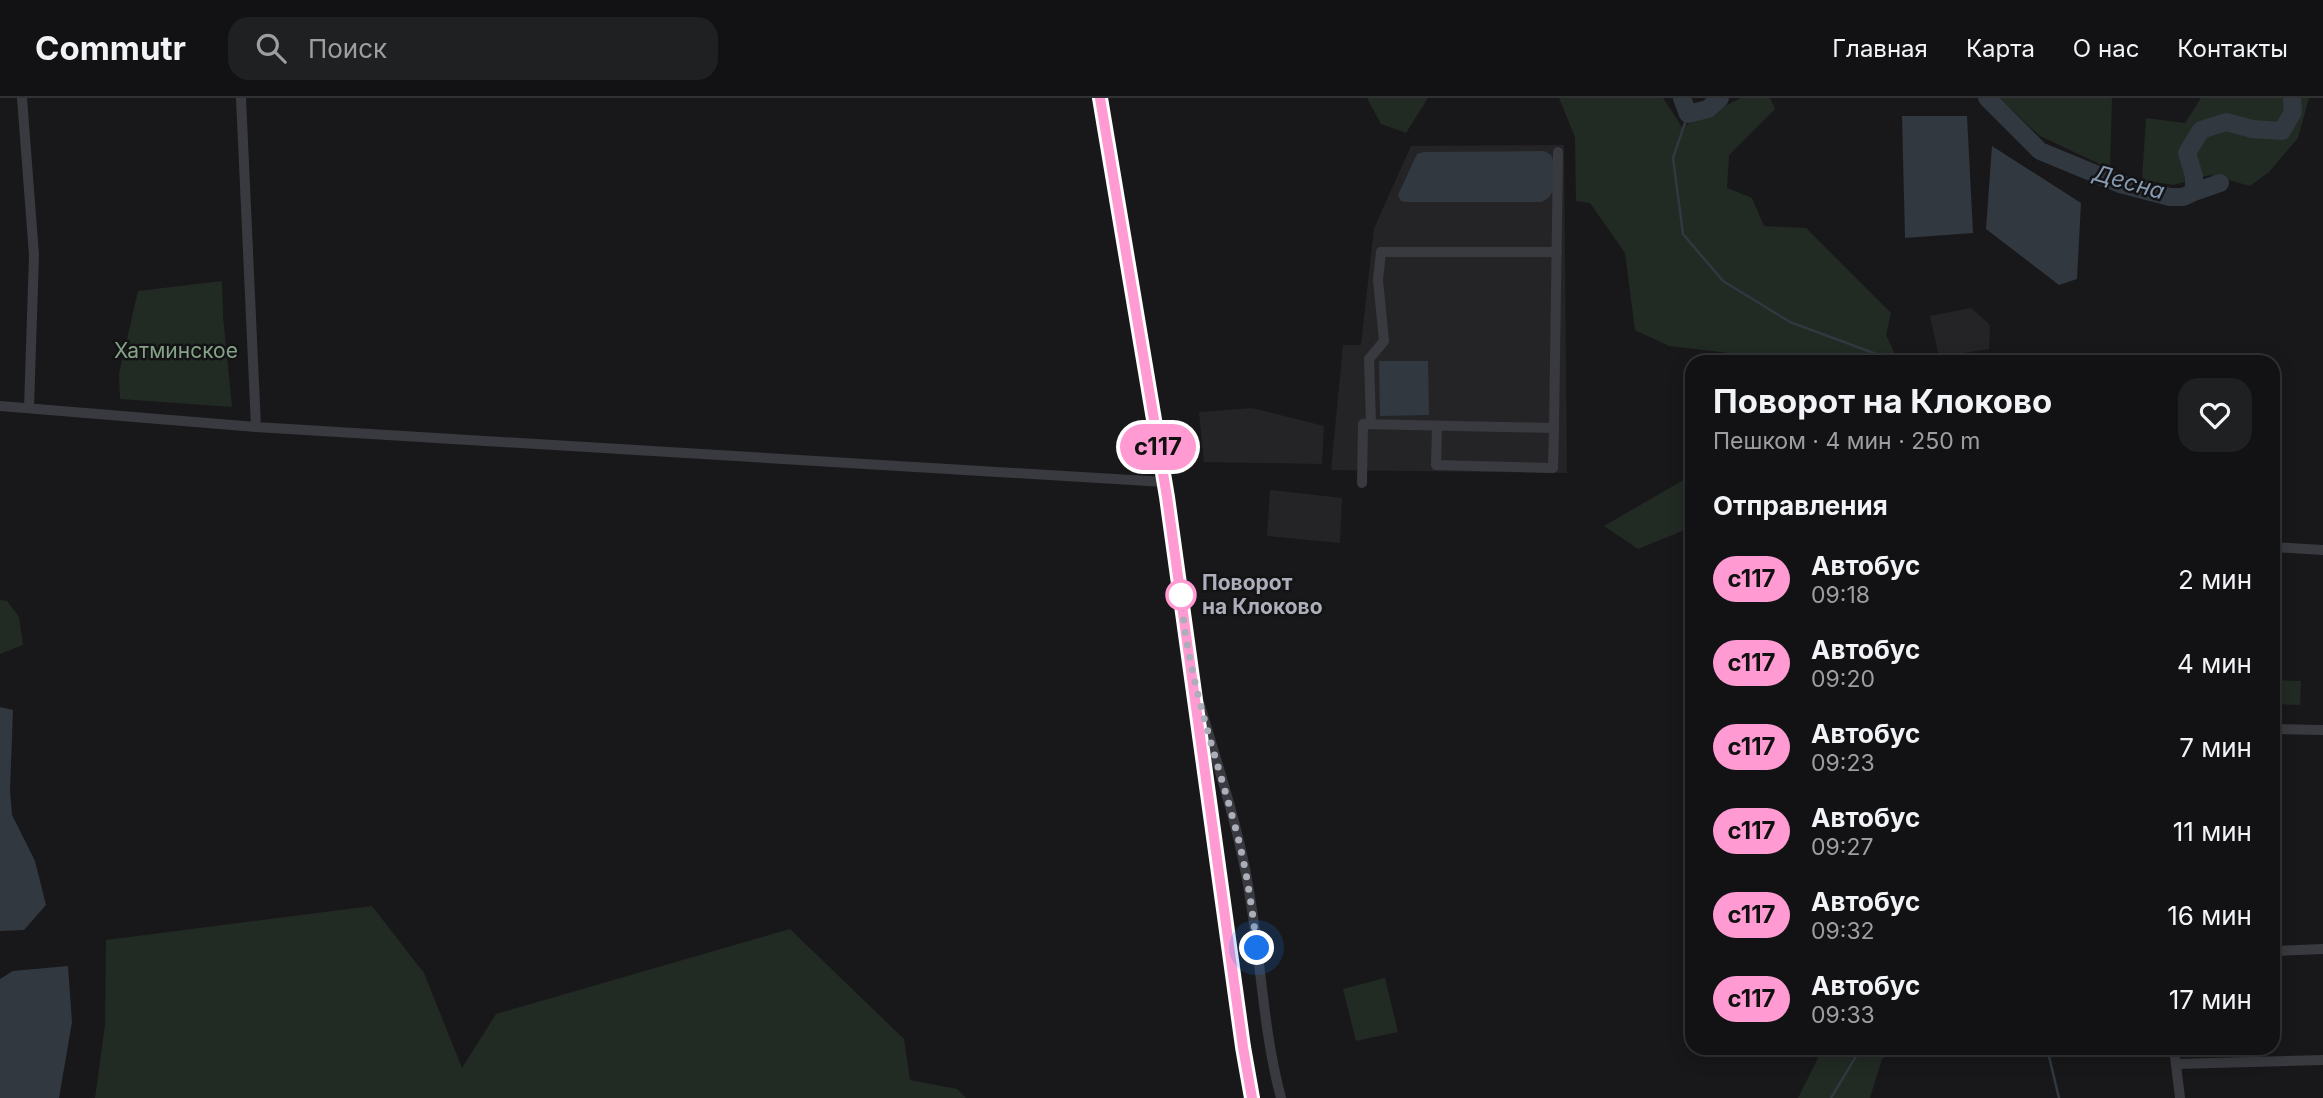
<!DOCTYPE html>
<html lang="ru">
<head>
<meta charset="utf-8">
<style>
  body { margin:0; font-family:Inter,sans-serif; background:#1f2022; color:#f1f3f6; height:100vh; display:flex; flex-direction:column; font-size:26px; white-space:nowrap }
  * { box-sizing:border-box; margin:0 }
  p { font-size:23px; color:#9c9ea0 }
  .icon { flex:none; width:38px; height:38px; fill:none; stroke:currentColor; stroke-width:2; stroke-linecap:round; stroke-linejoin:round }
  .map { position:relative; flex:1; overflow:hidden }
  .sheet { position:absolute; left:1685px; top:257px; width:595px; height:700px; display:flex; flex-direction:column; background:#121214; border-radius:21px; box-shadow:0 4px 18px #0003,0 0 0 2px #313234 }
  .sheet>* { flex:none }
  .badge { padding:0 14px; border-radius:23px; font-size:24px; line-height:46px }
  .you { position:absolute; width:35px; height:35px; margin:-18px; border:5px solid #fff; border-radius:50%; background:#1a73e8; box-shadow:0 0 0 10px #1a73e833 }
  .map>.badge { position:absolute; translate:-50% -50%; box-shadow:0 0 0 4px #fff }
  h2 { padding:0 28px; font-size:26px; line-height:63px }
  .round { display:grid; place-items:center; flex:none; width:74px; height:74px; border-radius:21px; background:#1f2022 }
  .overview { display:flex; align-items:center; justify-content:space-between; height:119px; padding:0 28px }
  h1 { font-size:33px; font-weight:700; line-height:52px }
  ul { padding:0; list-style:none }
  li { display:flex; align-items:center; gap:21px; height:84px; padding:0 28px }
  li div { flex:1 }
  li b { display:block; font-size:26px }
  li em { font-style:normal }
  li .badge { min-width:77px; font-weight:700; text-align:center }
  header { display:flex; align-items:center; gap:42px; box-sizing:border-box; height:98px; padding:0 35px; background:#121214; border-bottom:2px solid #313234 }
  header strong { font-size:33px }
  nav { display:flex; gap:38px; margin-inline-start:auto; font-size:24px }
  .search { width:490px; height:63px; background:#1f2022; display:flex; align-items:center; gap:18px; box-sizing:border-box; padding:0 24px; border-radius:21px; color:#9c9ea0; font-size:26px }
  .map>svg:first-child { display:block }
  .built { fill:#242427 }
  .green { fill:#222a24 }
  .water { fill:#31383f }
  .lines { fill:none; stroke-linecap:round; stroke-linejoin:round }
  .stream { stroke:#31383f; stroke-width:2.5 }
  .river { stroke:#31383f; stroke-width:18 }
  .minor { stroke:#393a3f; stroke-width:10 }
  .major { stroke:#56575d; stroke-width:12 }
  .line-casing { stroke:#fff; stroke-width:16 }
  .line { stroke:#ff9ad2; stroke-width:10 }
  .walk { stroke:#acafb9; stroke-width:7; stroke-dasharray:0 12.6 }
  .stop-dot { fill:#fff; stroke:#ff9ad2; stroke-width:3.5 }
  .labels { text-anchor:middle; stroke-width:5; stroke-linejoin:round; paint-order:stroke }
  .park-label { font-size:21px; fill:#84a287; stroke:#131315 }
  .stop-label { font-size:21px; font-weight:bold; fill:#acafb9; stroke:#131315; text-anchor:start }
  .water-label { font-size:23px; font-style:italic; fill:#869ab1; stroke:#131315 }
</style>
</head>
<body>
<header>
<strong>Commutr</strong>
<div class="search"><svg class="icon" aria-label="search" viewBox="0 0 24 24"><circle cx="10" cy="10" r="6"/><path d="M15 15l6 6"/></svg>Поиск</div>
<nav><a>Главная</a><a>Карта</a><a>О нас</a><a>Контакты</a></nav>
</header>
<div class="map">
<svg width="2323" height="1000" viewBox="0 0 2323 1000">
  <rect width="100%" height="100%" fill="#18181a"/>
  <!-- built -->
  <path class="built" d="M1564,47l3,328 -236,-3 12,-125h18l13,-117 37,-82z
    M1971,210l19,17 -1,24 -50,8 -9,-41z
    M1252,310l72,18 -2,38 -118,-2 -5,-50z
    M1270,392l72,8 -2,45 -73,-7z"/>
  <!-- green -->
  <path class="green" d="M1367,0h61l-22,35 -25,-9z
    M1559,0h104l19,29 59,-29h29l5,11 -46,46 -2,33 25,10 12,28 42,2 85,85 -5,22 13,27h-144l-9,-7 -77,-9 -34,-16 -10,-77 -35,-50 -14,-2 -1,-64z
    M1999,0h113l-2,71 -70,-33z
    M2201,0h108l-11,40 -29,34 -19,14 -40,-11 -37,10 -31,-5 4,-62 39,5z
    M222,183l1,36 9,90 -112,-8 -1,-25 19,-83z
    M1692,377v52l-54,22 -34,-23z
    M0,502l7,1 12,16 4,28 -23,9z
    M2273,582l28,1 -1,24 -27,-1z
    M372,808l52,67 38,95 34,-54 294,-85 114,110 6,41 47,9 9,9h-871l10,-73 1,-85z
    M1385,880l13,54 -42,9 -13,-52z
    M1821,950h76l-15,11 -12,39h-72l23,-46z"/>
  <!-- water -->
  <path class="water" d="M1902,18h65l6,117 -68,5z
    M1992,48l89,57 -4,76 -18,6 -73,-56z
    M1544,53l7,4c7,16 8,41 -10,47h-135l-5,-1 -3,-6 19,-41 7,-2z
    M1428,263l1,54 -49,1 -1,-55z
    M0,609l13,3 -3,80 2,25 23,46 11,44 -22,25 -24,1z
    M68,868l4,56 -13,76h-59v-119l13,-8z"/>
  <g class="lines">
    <!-- stream -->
    <path class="stream" d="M1688,16l-15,44 10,76 40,47 67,41 89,33 6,7
      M2047,950l12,50
      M1831,1000l24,-40 9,-10"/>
    <!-- river -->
    <path class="river" d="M1682,0l6,16 20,-5 12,-11
      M1987,0l53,53 80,33 50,13h13l11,-5v-16l-7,-23 14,-23 25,-8 26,7 30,2 11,-19 -1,-14
      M2194,94l26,-9"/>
    <!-- minor -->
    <path class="minor" d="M22,0l12,157 -5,153
      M241,0l15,329
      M0,308l256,21 908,55
      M1371,326l-2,-65 15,-18 -6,-61 3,-28h176
      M1437,328l-1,39 117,3 1,-40
      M1362,385l1,-59 191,4 4,-276
      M2273,449l50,3
      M1200,607c18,62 39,123 49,186 12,69 14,140 32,207
      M2273,631l50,1
      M2273,853l50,-2
      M2174,950l6,50
      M2176,966l147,-4"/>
    <!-- major -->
    <path class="major" d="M1100,0l67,399 76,550 9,51"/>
  </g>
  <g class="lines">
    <!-- line casing -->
    <g class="line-casing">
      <path id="line" d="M1100,0l67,399 76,550 9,51"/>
    </g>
    <!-- line -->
    <use href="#line" class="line"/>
    <!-- walk -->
    <path class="walk" d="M1181,497c6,80 33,154 54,231 11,40 17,81 22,122"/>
  </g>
  <!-- markers -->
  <circle class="stop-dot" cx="1181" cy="497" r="14"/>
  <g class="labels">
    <!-- park labels -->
    <g class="park-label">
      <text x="176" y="260">Хатминское</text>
    </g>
    <!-- stop labels -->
    <g class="stop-label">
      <text x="1202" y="492">Поворот<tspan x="1202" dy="24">на Клоково</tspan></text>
    </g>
    <!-- water labels -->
    <g class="water-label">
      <text transform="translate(2129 84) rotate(16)" y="8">Десна</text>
    </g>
  </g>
</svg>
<div class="you" style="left:1257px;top:850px"></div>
<b class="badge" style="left:1158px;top:349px;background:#ff9ad2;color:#111">с117</b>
<section class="sheet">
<div class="overview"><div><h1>Поворот на Клоково</h1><p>Пешком · 4 мин · 250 m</p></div><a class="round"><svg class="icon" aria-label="heart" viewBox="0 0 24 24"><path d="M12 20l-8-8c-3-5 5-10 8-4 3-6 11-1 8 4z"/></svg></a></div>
<h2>Отправления</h2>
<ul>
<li><span class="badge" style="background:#ff9ad2;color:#111">с117</span><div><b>Автобус</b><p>09:18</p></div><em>2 мин</em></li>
<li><span class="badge" style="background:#ff9ad2;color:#111">с117</span><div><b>Автобус</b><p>09:20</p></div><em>4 мин</em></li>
<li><span class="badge" style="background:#ff9ad2;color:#111">с117</span><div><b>Автобус</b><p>09:23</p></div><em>7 мин</em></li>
<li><span class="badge" style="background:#ff9ad2;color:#111">с117</span><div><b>Автобус</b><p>09:27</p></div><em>11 мин</em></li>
<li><span class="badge" style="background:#ff9ad2;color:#111">с117</span><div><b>Автобус</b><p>09:32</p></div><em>16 мин</em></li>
<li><span class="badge" style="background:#ff9ad2;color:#111">с117</span><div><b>Автобус</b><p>09:33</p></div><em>17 мин</em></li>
</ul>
</section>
</div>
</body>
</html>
